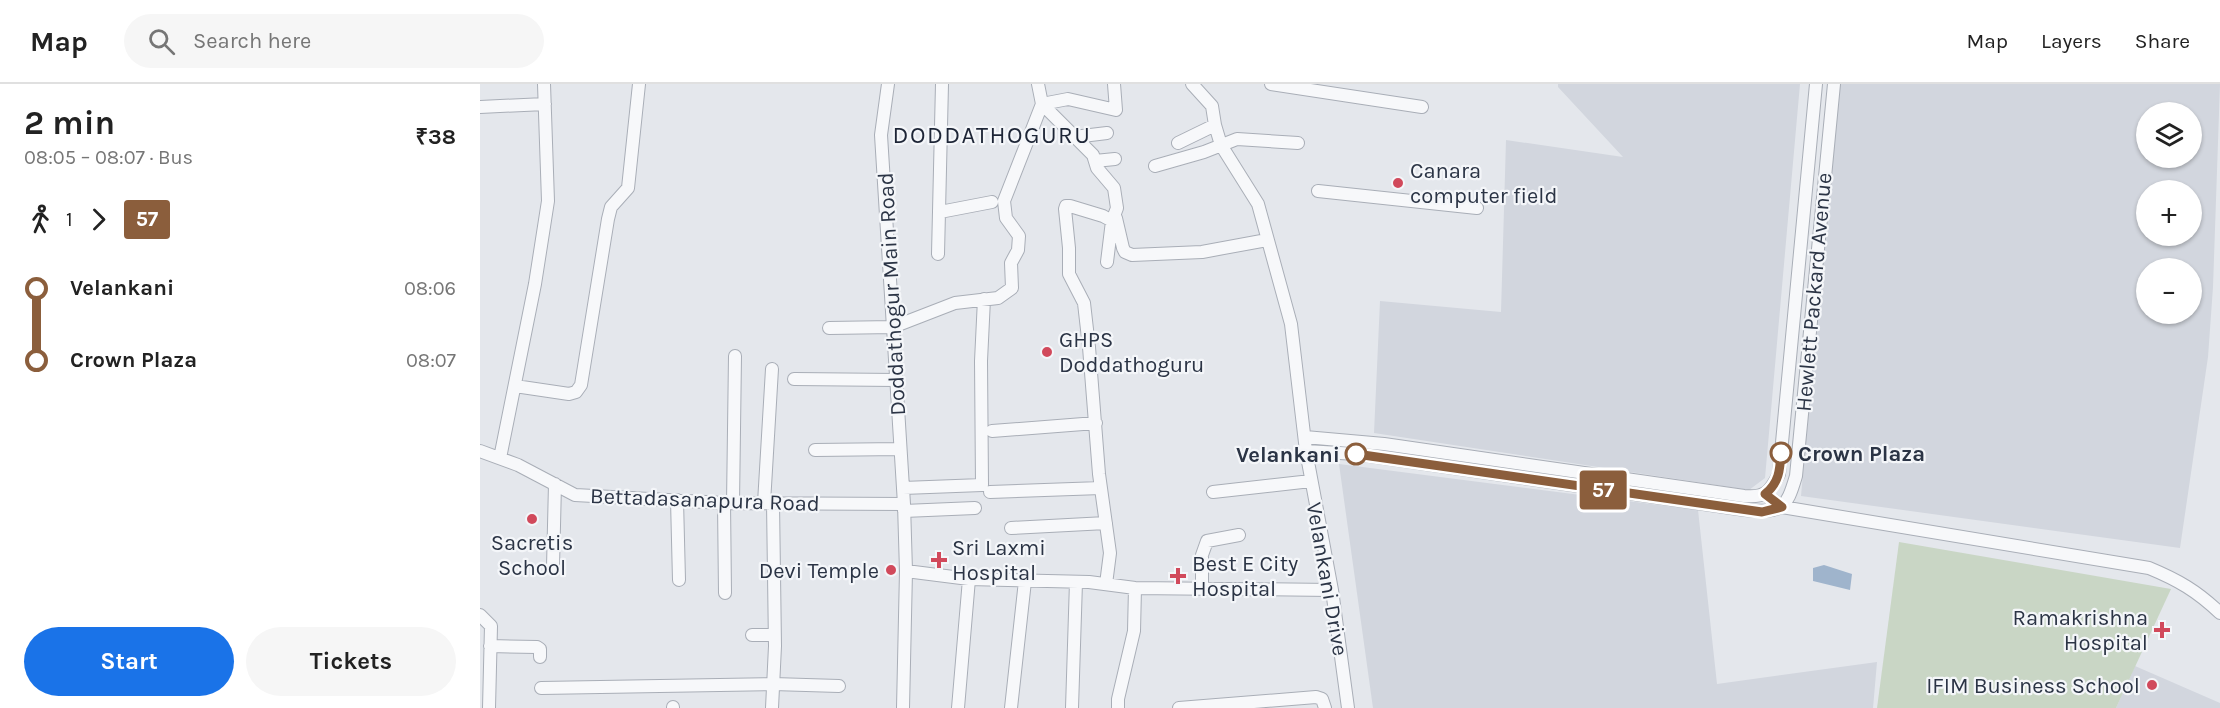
<!DOCTYPE html>
<html lang="en">
<head>
<meta charset="utf-8">
<style>
  body { margin:0; font-family:Karla,sans-serif; background:#f6f6f6; color:#222; height:100vh; display:flex; flex-direction:column; font-size:22px; white-space:nowrap }
  * { box-sizing:border-box; margin:0 }
  p { font-size:20px; color:#767676 }
  .icon { flex:none; width:33px; height:33px; fill:none; stroke:currentColor; stroke-width:2; stroke-linecap:round; stroke-linejoin:round }
  .map { position:relative; flex:1; overflow:hidden }
  .sheet { display:flex; flex-direction:column; background:#fff; width:480px }
  .sheet>* { flex:none }
  .badge { padding:0 12px; border-radius:4px; font-size:21px; line-height:39px }
  .fabs { position:absolute; left:1656px; top:18px; display:grid; gap:12px }
  .fabs a { display:grid; place-items:center; width:66px; height:66px; border-radius:50%; background:#fff; box-shadow:0 2px 4px #0004; font-size:30px }
  .map>.badge { position:absolute; translate:-50% -50%; box-shadow:0 0 0 3px #fff }
  .legs { display:flex; align-items:center; gap:9px; height:66px; padding:0 24px; font-size:20px }
  .legs p { margin-inline-start:auto }
  .head { display:flex; align-items:center; justify-content:space-between; height:102px; padding:0 24px }
  h1 { font-size:33px; font-weight:700; line-height:45px }
  .button { display:flex; gap:12px; margin-top:auto; padding:12px 24px }
  .button a { flex:1; height:69px; border-radius:36px; background:#1a73e8; color:#fff; font-size:24px; font-weight:700; line-height:69px; text-align:center }
  .button a+a { background:#f6f6f6; color:#222 }
  ul { padding:0 24px; list-style:none }
  li { display:flex; align-items:center; gap:21px; height:72px; font-size:22px }
  li i { display:grid; place-items:center; width:9px; height:100%; margin:0 8px; background:currentColor }
  li i::after { content:''; width:15px; height:15px; margin:-8px; border:4px solid; border-radius:50%; background:#fff }
  li p { margin-inline-start:auto }
  li:first-child i { background:linear-gradient(#0000 50%,currentColor 0) }
  li:last-child i { background:linear-gradient(currentColor 50%,#0000 0) }
  header { display:flex; align-items:center; gap:36px; box-sizing:border-box; height:84px; padding:0 30px; background:#fff; border-bottom:2px solid #e0e0e0 }
  header strong { font-size:28px }
  nav { display:flex; gap:33px; margin-inline-start:auto; font-size:21px }
  .search { width:420px; height:54px; background:#f6f6f6; display:flex; align-items:center; gap:15px; box-sizing:border-box; padding:0 21px; border-radius:33px; color:#767676; font-size:22px }
  main { display:flex; flex:1; min-height:0 }
  .map>svg:first-child { display:block }
  .built { fill:#d2d6de; fill-rule:evenodd }
  .green { fill:#c9d6c5 }
  .water { fill:#9fb4cc }
  .lines { fill:none; stroke-linecap:round; stroke-linejoin:round }
  .minor-casing { stroke:#a9aeb7; stroke-width:14 }
  .minor { stroke:#f7f8fa; stroke-width:12 }
  .line-1-casing { stroke:#fff; stroke-width:14 }
  .line-1 { stroke:#8b5e3c; stroke-width:9 }
  .poi-dot { fill:#d1495b; stroke:#f4f6f9; stroke-width:2 }
  .stop-1-dot { fill:#fff; stroke:#8b5e3c; stroke-width:3 }
  .labels { text-anchor:middle; stroke-width:4.5; stroke-linejoin:round; paint-order:stroke }
  .poi-label { font-size:22px; fill:#2b3445; stroke:#f4f6f9; text-anchor:start }
  .street-label { font-size:22px; fill:#2b3445; stroke:#f4f6f9 }
  .stop-label { font-size:22px; font-weight:bold; fill:#2b3445; stroke:#f4f6f9; text-anchor:start }
  .neighbourhood-label { font-size:24px; letter-spacing:1.5px; fill:#1d2536; stroke:#f4f6f9 }
</style>
</head>
<body>
<header>
<strong>Map</strong>
<div class="search"><svg class="icon" aria-label="search" viewBox="0 0 24 24"><circle cx="10" cy="10" r="6"/><path d="M15 15l6 6"/></svg>Search here</div>
<nav><a>Map</a><a>Layers</a><a>Share</a></nav>
</header>
<main>
<section class="sheet">
<div class="head"><div><h1>2 min</h1><p>08:05 – 08:07 · Bus</p></div><b>₹38</b></div>
<div class="legs"><svg class="icon" aria-label="walk" viewBox="0 0 24 24"><circle cx="13" cy="4" r="2"/><path d="M13 8l-2 6 4 7M11 14l-3 7M7 12l3-4h3l4 4"/></svg>1<svg class="icon" aria-label="forward" viewBox="0 0 24 24"><path d="M9 5l7 7-7 7"/></svg><b class="badge" style="background:#8b5e3c;color:#fff">57</b></div>
<ul>
<li><i style="color:#8b5e3c"></i><b>Velankani</b><p>08:06</p></li>
<li><i style="color:#8b5e3c"></i><b>Crown Plaza</b><p>08:07</p></li>
</ul>
<div class="button"><a>Start</a><a>Tickets</a></div>
</section>
<div class="map">
<svg width="1740" height="624" viewBox="0 0 1740 624">
  <rect width="100%" height="100%" fill="#e4e7ec"/>
  <!-- built -->
  <path class="built" d="M1078,0h242l-35,394 -16,12 -375,-57 6,-132 121,11 5,-172 117,17 -65,-70z
    M1358,0h382l-7,203 -5,70 -28,191 -379,-52zM1666,28h46v46h-46zM1666,106h46v46h-46zM1666,184h46v46h-46z
    M859,380l359,46 19,174 160,-22 -4,46h-500z
    M1655,582l85,37v5h-104z"/>
  <!-- green -->
  <path class="green" d="M1419,458l272,47 -55,119h-239z"/>
  <!-- water -->
  <path class="water" d="M1344,481l28,9 -2,16 -37,-9v-13z"/>
  <g class="lines">
    <!-- minor casing -->
    <g class="minor-casing">
      <path id="minor" d="M408,0l-7,51 23,369 2,67 63,8 120,3 46,6 197,2
        M558,0l4,20 51,51 4,13 17,20 3,20 -5,13 -5,41
        M712,0l20,22 3,19 6,20 37,59 33,120 15,127 26,139 16,118
        M791,0l151,23
        M0,23l65,-3
        M594,53l33,-4
        M698,59l37,-18
        M615,77l20,-2
        M675,82l49,-14 33,-13 61,4
        M838,107l159,17
        M460,128l52,-10
        M636,134l7,30 2,4 7,3 70,-3 65,-12
        M458,170l4,-170
        M349,244l64,-1 62,-24 43,-5 14,-10 -1,-25 7,-13 1,-14 -13,-18 -2,-17 38,-97 26,-5 48,11 -2,-26
        M314,295l102,1
        M35,302l54,8 7,-2 5,-7 27,-166 3,-12 17,-19 11,-104
        M512,347l104,-8
        M825,353l79,7 360,52c21,2 26,-4 35,-22l37,-390
        M335,366l85,-1
        M0,367l38,14 57,30 149,8 180,1
        M826,367l50,3 389,56c37,3 41,0 51,-34l38,-392
        M20,374l35,-174 13,-83 -4,-117
        M423,404l79,-3 -1,-124 3,-62
        M510,408l111,-4
        M733,408l98,-11
        M1285,410l17,13 367,61c29,12 48,23 71,45
        M197,416l2,80
        M244,419l1,90
        M253,419l2,-147
        M284,419l8,-134
        M424,427l71,-3
        M531,444l95,-5
        M73,483l2,-83
        M626,500l4,-31 -11,-79 -10,-127 -5,-44 -15,-29v-26l-4,-39 1,-3h4l33,10 9,5
        M722,505v-34l5,-14 32,-6
        M0,531l11,11 -2,82
        M272,551h22
        M10,562l47,1 3,2v8
        M61,604l232,-4 66,2
        M193,623v1
        M292,624l3,-62 -2,-143
        M423,624l3,-137
        M478,624l11,-129
        M531,624l14,-127
        M592,624l4,-126
        M638,624v-9l16,-68 1,-43
        M699,624l137,-11 6,2 3,9"/>
    </g>
    <!-- minor -->
    <use href="#minor" class="minor"/>
  </g>
  <g class="lines">
    <!-- line-1 casing -->
    <g class="line-1-casing">
      <path id="line-1" d="M876,370l406,58 20,-5 -17,-13c14,-11 15,-24 16,-41"/>
    </g>
    <!-- line-1 -->
    <use href="#line-1" class="line-1"/>
  </g>
  <!-- markers -->
  <g class="poi-dot">
    <circle cx="918" cy="99" r="6"/>
    <circle cx="567" cy="268" r="6"/>
    <circle cx="52" cy="435" r="6"/>
    <path d="M456 467h6v6h6v6h-6v6h-6v-6h-6v-6h6z"/>
    <circle cx="411" cy="486" r="6"/>
    <path d="M695 483h6v6h6v6h-6v6h-6v-6h-6v-6h6z"/>
    <path d="M1679 537h6v6h6v6h-6v6h-6v-6h-6v-6h6z"/>
    <circle cx="1672" cy="601" r="6"/>
  </g>
  <g class="stop-1-dot">
    <circle cx="1301" cy="369" r="10"/>
    <circle cx="876" cy="370" r="10"/>
  </g>
  <g class="labels">
    <!-- poi labels -->
    <g class="poi-label">
      <text x="930" y="94">Canara<tspan x="930" dy="25">computer field</tspan></text>
      <text x="579" y="263">GHPS<tspan x="579" dy="25">Doddathoguru</tspan></text>
      <text x="52" y="466" text-anchor="middle">Sacretis<tspan x="52" dy="25">School</tspan></text>
      <text x="472" y="471">Sri Laxmi<tspan x="472" dy="25">Hospital</tspan></text>
      <text x="712" y="487">Best E City<tspan x="712" dy="25">Hospital</tspan></text>
      <text x="399" y="494" text-anchor="end">Devi Temple</text>
      <text x="1668" y="541" text-anchor="end">Ramakrishna<tspan x="1668" dy="25">Hospital</tspan></text>
      <text x="1660" y="609" text-anchor="end">IFIM Business School</text>
    </g>
    <!-- street labels -->
    <g class="street-label">
      <text transform="translate(1333 208) rotate(-85)" y="8">Hewlett Packard Avenue</text>
      <text transform="translate(411 210) rotate(-93)" y="8">Doddathogur Main Road</text>
      <text transform="translate(225 415) rotate(2)" y="8">Bettadasanapura Road</text>
      <text transform="translate(848 495) rotate(80)" y="8">Velankani Drive</text>
    </g>
    <!-- stop labels -->
    <g class="stop-label">
      <text x="1318" y="377">Crown Plaza</text>
      <text x="860" y="378" text-anchor="end">Velankani</text>
    </g>
    <!-- neighbourhood labels -->
    <g class="neighbourhood-label">
      <text x="512" y="59">DODDATHOGURU</text>
    </g>
  </g>
</svg>
<div class="fabs">
<a><svg class="icon" aria-label="layers" viewBox="0 0 24 24"><path d="M12 4l9 5-9 5-9-5zM3 14l9 5 9-5"/></svg></a>
<a>+</a>
<a>−</a>
</div>
<b class="badge" style="left:1123px;top:406px;background:#8b5e3c;color:#fff">57</b>
</div>
</main>
</body>
</html>
